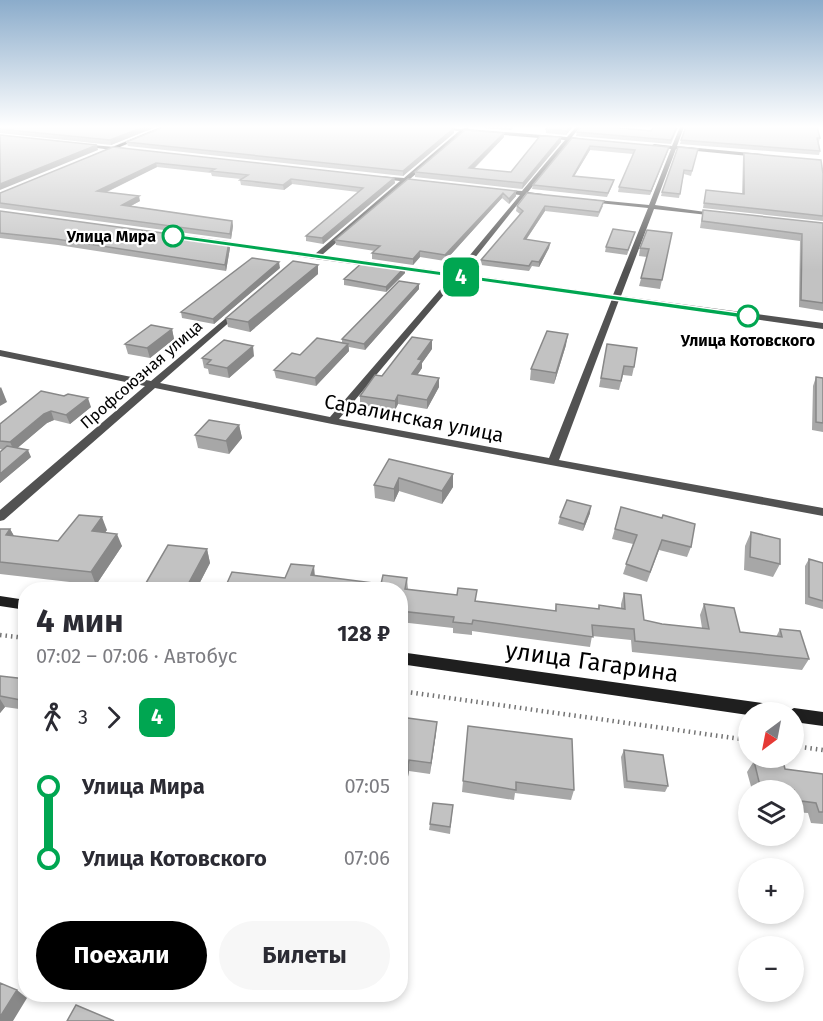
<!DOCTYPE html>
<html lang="ru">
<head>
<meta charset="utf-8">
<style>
  body { margin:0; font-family:"Fira Sans",sans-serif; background:#f7f7f7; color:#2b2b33; height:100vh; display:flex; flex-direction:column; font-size:22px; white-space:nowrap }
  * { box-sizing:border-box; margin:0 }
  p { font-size:20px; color:#7c7c81 }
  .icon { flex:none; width:33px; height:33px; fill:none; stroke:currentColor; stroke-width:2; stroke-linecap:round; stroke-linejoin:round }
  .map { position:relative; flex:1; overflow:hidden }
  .drawer { position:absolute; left:18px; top:582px; width:390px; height:420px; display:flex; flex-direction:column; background:#fff; border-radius:24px; box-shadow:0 3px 9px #0003 }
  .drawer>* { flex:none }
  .badge { padding:0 12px; border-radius:9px; font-size:21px; line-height:39px }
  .needle { width:39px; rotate:212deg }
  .buttons { position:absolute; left:738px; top:702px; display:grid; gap:12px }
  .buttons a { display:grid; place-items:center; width:66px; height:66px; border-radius:50%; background:#fff; box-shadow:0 3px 9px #0003; font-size:30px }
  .map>.badge { position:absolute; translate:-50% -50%; box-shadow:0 0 0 3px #fff }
  .legs { display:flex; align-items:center; gap:9px; height:66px; padding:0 18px; font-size:20px }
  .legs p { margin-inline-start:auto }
  .overview { display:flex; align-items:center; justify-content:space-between; height:102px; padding:0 18px }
  h1 { font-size:33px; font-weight:700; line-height:45px }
  .primary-button { display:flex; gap:12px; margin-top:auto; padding:12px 18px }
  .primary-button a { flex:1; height:69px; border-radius:36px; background:#000; color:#fff; font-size:24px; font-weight:700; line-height:69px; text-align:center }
  .primary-button a+a { background:#f7f7f7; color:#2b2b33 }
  ul { padding:0 18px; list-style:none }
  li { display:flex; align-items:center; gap:21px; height:72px; font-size:22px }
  li i { display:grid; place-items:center; width:9px; height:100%; margin:0 8px; background:currentColor }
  li i::after { content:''; width:15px; height:15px; margin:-8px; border:4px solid; border-radius:50%; background:#fff }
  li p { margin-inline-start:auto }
  li:first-child i { background:linear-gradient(#0000 50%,currentColor 0) }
  li:last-child i { background:linear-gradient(currentColor 50%,#0000 0) }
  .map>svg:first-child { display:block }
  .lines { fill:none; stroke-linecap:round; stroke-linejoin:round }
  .primary-casing { stroke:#dbdbdb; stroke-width:1 }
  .path { stroke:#747474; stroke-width:4.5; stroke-dasharray:1.5 4; stroke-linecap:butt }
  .street { fill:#525252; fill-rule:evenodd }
  .secondary { fill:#1f1f1f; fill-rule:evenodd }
  .primary { fill:#000; fill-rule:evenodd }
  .wall { fill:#a7a7a7 }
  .shaded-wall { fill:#888 }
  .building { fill:#c2c2c2; stroke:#888; stroke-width:1.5 }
  .line-1 { fill:#00a651; stroke:#fff; stroke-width:1.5 }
  .stop-1-dot { fill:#fff; stroke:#00a651; stroke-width:3 }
  .labels { text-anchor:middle; stroke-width:4.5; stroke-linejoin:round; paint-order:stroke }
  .far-stop-label { font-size:16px; font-weight:bold; fill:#000; stroke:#fff; text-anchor:end }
  .far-street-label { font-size:16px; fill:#000; stroke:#fff }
  .street-label { font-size:20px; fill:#000; stroke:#fff }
  .near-street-label { font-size:24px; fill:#000; stroke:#fff }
</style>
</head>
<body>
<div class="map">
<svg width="823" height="1021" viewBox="0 0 823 1021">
  <rect width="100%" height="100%" fill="#fff"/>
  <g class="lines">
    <!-- primary casing -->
    <g class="primary-casing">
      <path id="primary" d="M161,127h7l-70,29 -5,-1z"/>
    </g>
    <!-- path -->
    <path class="path" d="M0,635l26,3
      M400,691l348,49
      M794,746l29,4"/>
    <!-- street -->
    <path class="street" d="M424,127l38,2 7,-2 -1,2 99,8 9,-10h4l-8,10 14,2 2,2 -18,-1 -42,52 15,2v2l-18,-1 -63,79 151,21 35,-87 -59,-6 -2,-3 62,6 22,-56 -20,-3 3,-2 18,2 8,-19h4l-7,19 84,8 -2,3 -83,-8 -21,56 65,9 -3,2 -63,-7 -33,87 202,27v6l-204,-29 -60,160 264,48v8l-491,-92 -177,-36 -151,132 -4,1v-11l145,-124 -145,-30v-6l151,31 87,-73h3v4l-81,71 170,34 121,-140 -136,-18 -103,-17 3,-2 100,14 85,-73 -20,-2 -2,-3 26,2 55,-47zM465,132l100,8 -43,51 -22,-1 2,3 18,2 -65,78 -133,-18 84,-73 18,1v-2l-14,-2zM458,278l154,21 -63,159 -210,-39z
      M80,144l47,4 3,2 -3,2 -45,-6z"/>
    <!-- secondary -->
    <path class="secondary" d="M0,596l26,4v10l-26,-4z
      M400,652l377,53 6,2 2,5h-37v3l-348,-51z
      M794,708l29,4v14l-29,-4v-10h-7z"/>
    <!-- primary -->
    <use href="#primary" class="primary"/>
  </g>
  <!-- wall -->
  <path class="wall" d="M0,127h156l-45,18 -111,-12z
    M471,127h43l-3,3z
    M548,127h24l-1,2 -5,6 -20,-2v-4z
    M613,127v1l38,3 27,-4 -7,17 -95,-8 1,-4z
    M685,127h132l3,11 -1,4 1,9 -1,4 -139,-11z
    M454,133l-51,43 -275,-30 -2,-4z
    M504,133v4l-30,32 37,3 50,-35v5l-39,47 -107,-12v-5z
    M572,138l97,9 -19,48 -32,-3 1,-5 14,-33 -43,-4 -16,26 40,4 -1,4 -6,13 -75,-8 1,-4z
    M113,147l281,31 1,5 -72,61 -17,-3v-5l52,-44 -66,-8 -8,6 -43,-5 -1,-5 1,-1 -29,-3 -1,-3 -54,-6 -50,25 33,9 -9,5 101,15 1,5 -2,13 -231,-31v-15z
    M698,149l-7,27 -7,-2 -5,24 -18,-2 1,-4z
    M744,153l79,21v47l-120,-13 3,-18 36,4 1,-37z
    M408,179l108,12v5l-7,8 -7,-6 -57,63 -25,-4 -7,8 -41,-6v-6l3,-2 -39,-6 -1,-5z
    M517,206h86l-5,11 -53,-6 -19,29 24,3 -1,5 -10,19 -7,-1 -3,5 -48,-6v-5l39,-46 -4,-3z
    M703,210l120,13v88l-24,-4 1,-66 -100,-13z
    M0,211l230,37 -4,23 -168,-26 -58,-7z
    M635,232l-8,23 -22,-3 1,-5z
    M672,233l-12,56 -21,-3 8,-29 -8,-1 1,-8z
    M318,265v9l-68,58 -22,-5 -2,-9z
    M405,267v6l-19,19 -42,-7v-6z
    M280,268l-66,56 -32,-6 -1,-6z
    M419,284v5l-54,61 -16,-3v4l-33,35 -40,-8 -2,-8 68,-28v-3z
    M172,329l2,10 -24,19 -22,-4 -3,-10z
    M607,344l27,23 -2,9 -9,-1 -4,15 -20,-3z
    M566,345l-12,39 -24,-4 1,-11z
    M432,349l-10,14v5l-5,7 22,3v9l-12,22 -29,-5 -3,6 -35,-5v-9l22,-20z
    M254,356l-25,22 -20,-4 -1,-5 -4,-1 -2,-10z
    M816,377l7,1v54l-11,-2 1,-44z
    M64,396l27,11 -21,17 -16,-4 -7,3 -30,25 14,9 -31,26v-31l3,-2 -3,-1v-25z
    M239,425l3,13 -13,16 -31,-6 -3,-13z
    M389,459l64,28 -11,17 -43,-13 -5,11 -19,-4 -1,-13z
    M621,507l70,40 -4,10 -28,-7 -12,32 -24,-8 10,-30 -21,-5z
    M590,513l-7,18 -25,-7 2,-7z
    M0,529h10l4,7 44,5 49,-11 -2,2 17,14 -26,39 -96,-11z
    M751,532l29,32 -7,13 -29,-7 1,-24z
    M207,549l3,14 -14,27h-48l-2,-7z
    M809,559l14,4v46l-18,-5v-38z
    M315,576l66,8 26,-6 1,11 68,12 79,10 1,-7 42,5 1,-4 22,3v-4l3,-11 20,27 18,4 40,4 -2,-13 4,-11 36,28 36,5 4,-8 29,30 -7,11 -170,-18 -1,-12 -39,-4 -2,11 -118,-16v4l-19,-2v-5l-53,-6v-32l-115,-12z
    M0,676l26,3v31l-21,-3 -5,6z
    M400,717l36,16 -6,41 -21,-3 -7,39h-2z
    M468,726l106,64 -3,10 -56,-7 -1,7 -52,-8z
    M624,750l44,36 -3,6 -41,-4 -3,-31z
    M754,761l31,8 38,5v50l-12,-1 -3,-10 -14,-1v-22h-42l-5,-18z
    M453,805l-3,29 -21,-4 1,-6z"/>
  <!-- shaded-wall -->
  <path class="shaded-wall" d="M144,127h12l-45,18 -1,-5z
    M570,127h2l-1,2 -5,6 1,-4z
    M454,128v5l-51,43v-5z
    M504,133v4l-35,36v-5z
    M561,137v5l-39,47 1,-6z
    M97,145l1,5 -98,40v-6z
    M590,146v4l-18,30 1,-4z
    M669,147l-1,4 -18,44 1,-4z
    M156,163l1,4 -59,29 -1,-5z
    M394,178l1,5 -72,61 -1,-6z
    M291,179l1,5 -8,6 -1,-5z
    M516,191v5l-7,8v-5z
    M503,193l-1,5 -57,63v-6z
    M139,196l1,5 -17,9 -1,-5z
    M545,206v5l-22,33 1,-5z
    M232,221l1,5 -2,13 -1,-5z
    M229,242l1,6 -4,23 -1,-6z
    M550,243l-1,5 -10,19v-5z
    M420,251v6l-7,8v-6z
    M279,262l1,6 -66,56 -1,-5z
    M318,265v9l-68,58 -2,-10z
    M405,267v6l-19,19v-5z
    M419,284v5l-54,61 -1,-6z
    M172,329l2,10 -24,19 -3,-10z
    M568,334l-2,11 -12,39 2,-11z
    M432,340v9l-10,14v5l-10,15v-9l6,-15z
    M348,344l1,7 -33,35 -1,-8z
    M253,346l1,10 -25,22 -2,-10z
    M439,378v9l-12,22v-9z
    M1,387l6,15 -7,4v-18z
    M398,395v9l-3,6v-9z
    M88,398l3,9 -21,17 -4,-9z
    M51,411l3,9 -7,3 -33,28 -4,-9 34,-28z
    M239,425l3,13 -13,16 -3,-13z
    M28,450l3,7 -31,26v-9z
    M453,474v13l-11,17v-13z
    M399,478v13l-5,11v-13z
    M591,506l-1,7 -7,18 1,-7z
    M102,517l5,13 -10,14 -5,-13z
    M10,529l7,12 -11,-6z
    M117,534l5,12 -26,39 -5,-13z
    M207,549l3,14 -14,27h-9l-1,-2z
    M314,566l1,11 -4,-2z
    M0,699l5,8 -5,6z
    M437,722l-1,11 -6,41 1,-11z
    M409,760v11l-7,39v-10z
    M17,990l10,8 -14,23h-13v-4z"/>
  <!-- building -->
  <path class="building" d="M0,127h144l-34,13 -110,-11z
    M164,127h274l16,1 -51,43 -277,-29z
    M548,127h22l-3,4 -21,-2z
    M581,127h31l39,4 3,-4h23l-6,13 -94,-8z
    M686,127h131l3,11h-3l3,13 -139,-11z
    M465,130l39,3 -35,35 42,4 29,-36 21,1 -38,46 -108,-11z
    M0,135l97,10 -97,39z
    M572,138l97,9 -18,44 -32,-4 16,-37 -45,-4 -17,30 41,4 -6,13 -75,-8z
    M113,147l281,31 -72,60 -16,-2 57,-48 -72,-9 -8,6 -43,-5 8,-5 -37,-4 4,-2 -59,-6 -59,28 42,5 -17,9 110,16 -2,13 -230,-31v-10z
    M678,147l20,2 -6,22 -8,-1 -4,24 -18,-2z
    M744,153l77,7 2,14v42l-119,-13 2,-13 38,4z
    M408,179l108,12 -7,8 -6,-6 -58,62 -25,-4 -7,8 -41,-6 8,-7 -45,-6z
    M527,193l77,8 -5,11 -54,-6 -21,33 26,4 -11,19 -7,-1 -3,5 -48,-6 42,-49 -6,-5z
    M703,210l120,13v80l-22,-3 1,-66 -100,-13z
    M0,211l229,31 -4,23 -169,-26 -56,-6z
    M613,229l22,3 -7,18 -22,-3z
    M647,230l25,3 -10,47 -21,-2 8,-29 -9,-1z
    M252,258l27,4 -66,57 -32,-7z
    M293,261l25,4 -70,57 -22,-4z
    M364,261l41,6 -19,20 -42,-8z
    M399,281l20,3 -55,60 -22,-5z
    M151,325l21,4 -25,19 -22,-4z
    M547,331l21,3 -12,39 -25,-4z
    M412,337l20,3 -14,19 4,1 -10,14 27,4 -12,22 -29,-5 -3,6 -35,-5 15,-21 7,1z
    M317,338l31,6 -33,34 -41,-8 18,-17 8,2z
    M224,340l29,6 -26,22 -20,-4 4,-4 -9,-2z
    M607,344l30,4 -3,19 -10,-1 -3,15 -20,-3z
    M816,377l7,1v45l-7,-1z
    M41,391l23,5 4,-2 20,4 -22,17 -15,-4 -7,3 -34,28 -10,-1v-17z
    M209,420l30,5 -13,16 -31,-6z
    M7,446l21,4 -28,24v-22z
    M389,459l64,15 -11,17 -43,-13 -5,11 -20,-4z
    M567,500l24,6 -7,18 -24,-7z
    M621,507l41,11 1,-3 32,9 -4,23 -29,-7 -12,32 -24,-8 11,-29 -22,-6z
    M79,515l23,2 -10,14 25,3 -26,38 -91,-10v-33h10l-4,6 52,6z
    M751,532l29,7v25l-30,-7z
    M168,545l39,4 -21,39 -40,-5z
    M809,559l14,4v38l-14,-4z
    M291,564l23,2 -3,9 70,9 2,-9 24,3 -2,11 52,6 1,-7 19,2 -2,11 81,10v-7l43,5v-4l26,4 -1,-16 17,2 3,25 18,4 47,5 -5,-25 30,4 6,24 42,5 -2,-8 20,2 9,28 -174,-18 -1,-12 -42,-4 1,12 -120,-17 -1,4 -19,-2 1,-5 -54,-6v-21h-176l8,-18 53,6z
    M0,676l26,3v22l-26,-5z
    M400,717l37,5 -6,41 -22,-3 -7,40 -2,-1z
    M468,726l104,13 2,51 -58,-8v8l-53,-9z
    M624,750l39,5 5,31 -41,-5z
    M754,761l30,4 1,4 38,5v38h-4l-3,-9 -22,-3v-10h-33z
    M433,803l20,2 -3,22 -20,-3z
    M0,983l17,7 -17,27z
    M76,1005l38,16h-47z"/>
  <!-- sky -->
  <linearGradient id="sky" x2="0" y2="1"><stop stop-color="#8baccb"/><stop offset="0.47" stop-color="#fff"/><stop offset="1" stop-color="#fff" stop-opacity="0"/></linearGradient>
  <rect width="823" height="270" fill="url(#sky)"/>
  <!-- line-1 -->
  <path class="line-1" d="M173,234l575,80 5,2 -5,3 -577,-81z"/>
  <!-- markers -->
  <g class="stop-1-dot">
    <circle cx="173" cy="236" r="10"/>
    <circle cx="748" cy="316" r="10"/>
  </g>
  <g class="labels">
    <!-- far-stop labels -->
    <g class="far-stop-label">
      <text x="156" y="242">Улица Мира</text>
      <text x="748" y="346" text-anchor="middle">Улица Котовского</text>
    </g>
    <!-- far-street labels -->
    <g class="far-street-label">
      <text transform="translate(141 374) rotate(-41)" y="6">Профсоюзная улица</text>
    </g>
    <!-- street labels -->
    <g class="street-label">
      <text transform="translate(414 418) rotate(11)" y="7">Саралинская улица</text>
    </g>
    <!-- near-street labels -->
    <g class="near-street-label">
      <text transform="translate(592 662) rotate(8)" y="8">улица Гагарина</text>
    </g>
  </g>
</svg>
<div class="buttons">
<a><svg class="needle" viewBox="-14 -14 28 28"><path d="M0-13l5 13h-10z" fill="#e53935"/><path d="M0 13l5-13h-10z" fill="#7c7c81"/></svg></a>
<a><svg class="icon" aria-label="layers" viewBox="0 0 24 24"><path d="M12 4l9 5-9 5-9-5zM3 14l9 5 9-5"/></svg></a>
<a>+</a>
<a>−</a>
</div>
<b class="badge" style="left:461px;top:277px;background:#00a651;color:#fff">4</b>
<section class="drawer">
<div class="overview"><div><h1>4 мин</h1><p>07:02 – 07:06 · Автобус</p></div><b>128 ₽</b></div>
<div class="legs"><svg class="icon" aria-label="walk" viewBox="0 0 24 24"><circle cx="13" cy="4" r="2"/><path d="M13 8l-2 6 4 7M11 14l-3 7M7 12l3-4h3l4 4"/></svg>3<svg class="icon" aria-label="forward" viewBox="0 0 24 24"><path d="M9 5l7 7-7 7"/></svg><b class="badge" style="background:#00a651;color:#fff">4</b></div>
<ul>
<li><i style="color:#00a651"></i><b>Улица Мира</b><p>07:05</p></li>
<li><i style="color:#00a651"></i><b>Улица Котовского</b><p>07:06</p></li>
</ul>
<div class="primary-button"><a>Поехали</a><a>Билеты</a></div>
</section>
</div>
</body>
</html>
